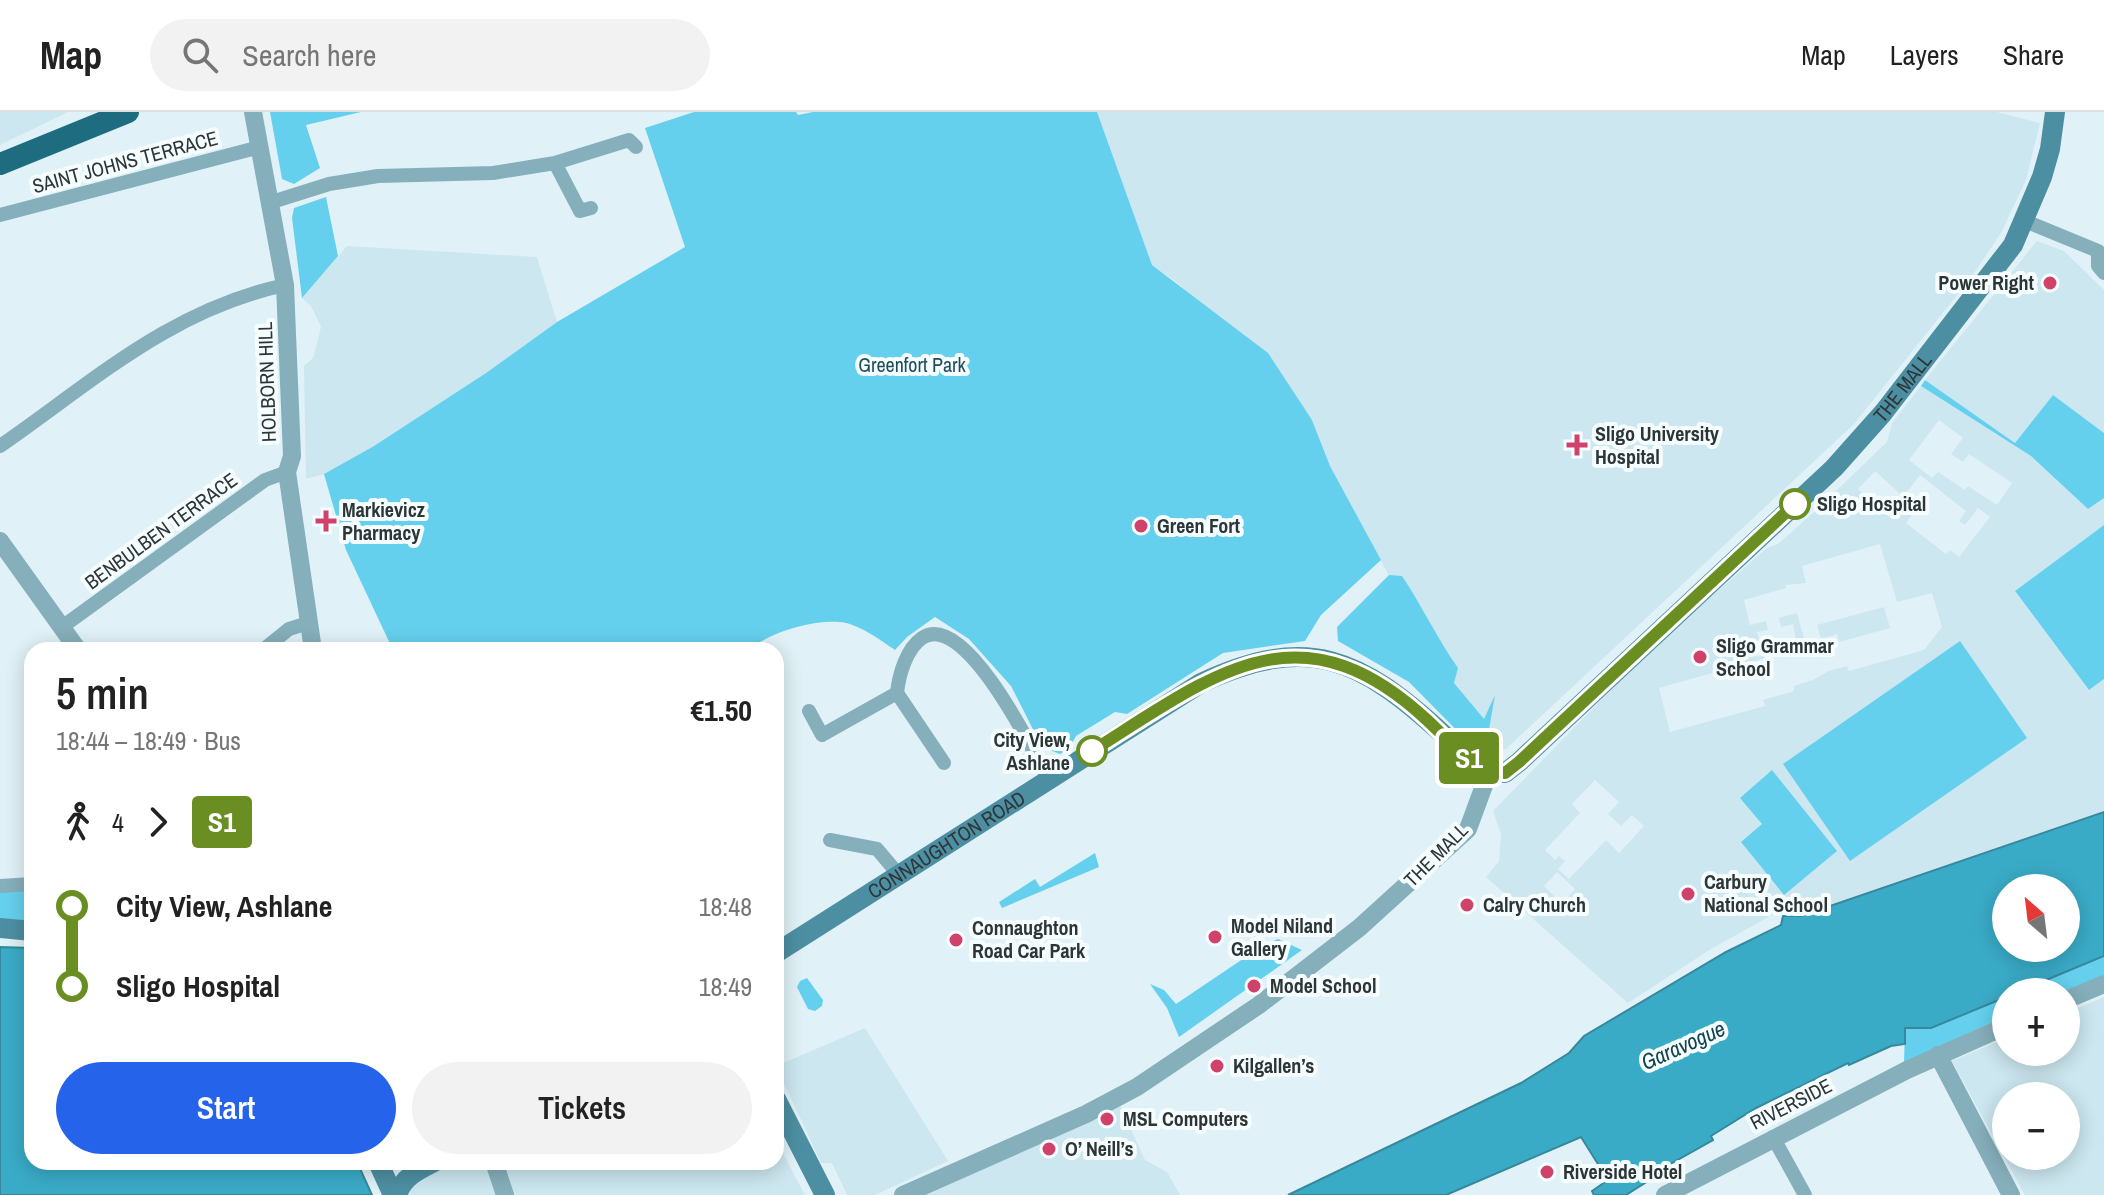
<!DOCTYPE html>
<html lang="en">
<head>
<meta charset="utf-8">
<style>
  body { margin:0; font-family:"Archivo Narrow",sans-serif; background:#f2f2f2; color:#222; height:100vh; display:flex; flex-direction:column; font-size:30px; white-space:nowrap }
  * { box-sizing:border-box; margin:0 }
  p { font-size:26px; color:#767676 }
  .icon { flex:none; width:44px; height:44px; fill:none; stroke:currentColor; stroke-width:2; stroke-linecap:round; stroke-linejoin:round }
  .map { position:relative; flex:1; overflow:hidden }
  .details { position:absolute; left:24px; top:530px; width:760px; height:528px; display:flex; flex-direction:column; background:#fff; border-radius:24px; box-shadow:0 4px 20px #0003 }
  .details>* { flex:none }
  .badge { padding:0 16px; border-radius:6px; font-size:28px; line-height:52px }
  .needle { width:52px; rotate:332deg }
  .fabs { position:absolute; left:1992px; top:762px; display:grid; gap:16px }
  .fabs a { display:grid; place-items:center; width:88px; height:88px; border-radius:50%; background:#fff; box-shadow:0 4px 20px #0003; font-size:40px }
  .map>.badge { position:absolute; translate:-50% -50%; box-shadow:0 0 0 4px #fff }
  .legs { display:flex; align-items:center; gap:12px; height:88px; padding:0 32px; font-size:26px }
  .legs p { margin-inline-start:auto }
  .overview { display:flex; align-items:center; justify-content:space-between; height:136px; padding:0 32px }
  h1 { font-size:44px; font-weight:600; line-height:60px }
  .action { display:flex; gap:16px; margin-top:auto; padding:16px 32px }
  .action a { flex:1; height:92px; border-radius:48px; background:#2563eb; color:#fff; font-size:32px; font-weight:600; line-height:92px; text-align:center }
  .action a+a { background:#f2f2f2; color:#222 }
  ul { padding:0 32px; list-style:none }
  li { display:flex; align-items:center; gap:28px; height:80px; font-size:30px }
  li i { display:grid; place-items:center; width:12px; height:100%; margin:0 10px; background:currentColor }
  li i::after { content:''; width:20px; height:20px; margin:-10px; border:6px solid; border-radius:50%; background:#fff }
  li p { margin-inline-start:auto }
  li:first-child i { background:linear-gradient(#0000 50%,currentColor 0) }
  li:last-child i { background:linear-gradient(currentColor 50%,#0000 0) }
  header { display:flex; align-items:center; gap:48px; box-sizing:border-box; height:112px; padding:0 40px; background:#fff; border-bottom:2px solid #e0e0e0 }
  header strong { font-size:38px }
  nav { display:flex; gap:44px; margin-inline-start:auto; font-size:28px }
  .search { width:560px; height:72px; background:#f2f2f2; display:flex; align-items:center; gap:20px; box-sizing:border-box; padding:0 28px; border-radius:44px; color:#767676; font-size:30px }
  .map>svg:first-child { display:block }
  .built { fill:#cce7f0; fill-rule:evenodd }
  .green { fill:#65d0ed }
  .water { fill:#3aabc7; stroke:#36889c; stroke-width:2; fill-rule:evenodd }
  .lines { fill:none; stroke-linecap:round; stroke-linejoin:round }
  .minor { stroke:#85afbb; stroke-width:14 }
  .tertiary { stroke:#85afbb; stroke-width:18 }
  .secondary { stroke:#4d8fa2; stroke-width:20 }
  .trunk { stroke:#1d6c7f; stroke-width:22 }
  .line-1-casing { stroke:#fff; stroke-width:18 }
  .line-1 { stroke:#6b8e23; stroke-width:12 }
  .poi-dot { fill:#d04269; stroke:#f6fdff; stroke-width:3 }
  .stop-1-dot { fill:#fff; stroke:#6b8e23; stroke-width:4 }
  .labels { text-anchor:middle; stroke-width:8; stroke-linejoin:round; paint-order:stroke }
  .street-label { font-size:20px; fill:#2e3537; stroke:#f6fdff }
  .poi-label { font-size:20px; font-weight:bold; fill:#2e3537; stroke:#f6fdff; text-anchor:start }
  .park-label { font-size:20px; fill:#1d4d59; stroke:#f6fdff }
  .stop-label { font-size:20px; font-weight:bold; fill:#2e3537; stroke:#f6fdff; text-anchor:start }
  .water-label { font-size:22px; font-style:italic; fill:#12434f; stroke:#f6fdff }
</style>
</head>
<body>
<header>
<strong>Map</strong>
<div class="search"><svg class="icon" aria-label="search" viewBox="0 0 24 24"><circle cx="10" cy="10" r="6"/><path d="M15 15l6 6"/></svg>Search here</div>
<nav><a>Map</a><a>Layers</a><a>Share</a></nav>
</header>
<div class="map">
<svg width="2104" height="1083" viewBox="0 0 2104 1083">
  <rect width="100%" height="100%" fill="#e0f2f7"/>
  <!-- built -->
  <path class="built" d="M0,0h68l-68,33z
    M1097,0h900l43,11 -14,57 -25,53 -31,46 -116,145 -348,325h-18l-94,-164 -64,-119 -18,-46 -134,-137 -26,-18z
    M2037,129l27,10 40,39v143l-51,-38 -38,48 -90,-63z
    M347,134l190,11 20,65 -71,51 -112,73 -50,28 -18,5 -2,-113 9,-8 8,-31 -10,-21 -9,-8z
    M1921,274l110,70 57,53 16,-11v27l-89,67 74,98 15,-11v133l-303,104h-18l-4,-5 -68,38 -83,54 -142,-126 13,-16 2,-27 -8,-23 156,-160 118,-103 11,-4 36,-32 73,-70 5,-19zM1939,308l24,18 -12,16 12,8 6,-8 43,29 -15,22 -29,-19 -3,4 -27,-18 -6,6 -23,-18zM1875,359l33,30 -16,18 -34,-30zM1920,363l46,36 -7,10 6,4 13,-17 12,9 -31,40 -9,-7 -4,4 -40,-31 14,-19 -14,-11zM1880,432l17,58 35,-9 10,34 -18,23 -75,21 -2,-5 -18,5 -16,9 -19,6v5l-31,9 2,6 -95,26 -11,-44 125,-35 1,3 30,-8 -1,-4 -8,2 -9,-33 -18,5 2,9 12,-3 3,17 -18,4 1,7 -23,5 -3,-12 7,-2 -3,-11 11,-2 -2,-9 -16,4 -6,-25 42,-12v-3l20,-2 -4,-17zM1595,668l24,22 -11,12 13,12 11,-11 12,11 -25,27 -13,-13 -37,39 -11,-10 7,-8 -6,-5 -4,4 -10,-10 35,-37 -8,-9zM1557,760l18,17 -13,15 -18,-18z
    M1884,495l6,21 -51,14 -2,-8 -16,5 -4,-14z
    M2104,885v198h-79l-73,-134 54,-23v14h60v-39zM2006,984h60v60h-60z
    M865,916l83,133 -73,34h-28l-15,-32h-11l-45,-97z
    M1119,991l26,57 22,12 13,23h-263z
    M776,1028l29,55h-294l-10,-33h275z
    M453,1050h35l11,33h-91v-6l10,-10z"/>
  <!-- green -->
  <path class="green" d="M270,0h91l-55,13 14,43 -26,16 -12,-5z
    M694,0h102l2,3 15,-3h284l55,153 116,88 44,67 18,46 51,94 -60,55 -16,26 -82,12 -96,61 -12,-2 -39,24 -7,13 -9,5 -18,-7 -31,-61 -42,-47 -34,-22 -28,20 -12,13c-15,-10 -37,-27 -56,-28 -27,-2 -69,10 -90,28h-356l-47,-100 -22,-76 50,-28 112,-73 71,-51 128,-75 -40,-119z
    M326,85l12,59 -36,42 -10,-80 2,-10z
    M1925,268l90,63 38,-48 51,38v65l-16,11 -57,-53 -110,-70z
    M2104,413v154l-15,11 -74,-99z
    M1389,463l13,1c20,30 35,62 56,92l-4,15 30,36 11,-24 -11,63 -75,-76 -71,-41 -1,-14z
    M1960,529l67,97 -177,123 -67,-97z
    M1772,658l65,81 -53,44 -43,-53 21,-18 -22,-26z
    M1095,741l4,14 -97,41 -3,-6 36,-23 5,8z
    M32,777v33l-32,-2v-30z
    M1278,827l24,11 -123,87 -12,-29 -17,-24 14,6 12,14 86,-58z
    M2104,844v19l-41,17h-46z
    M807,866l16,22 -1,6 -7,5 -7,-2 -11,-22 3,-6z
    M2006,885v19l-102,47 1,-35h26z"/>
  <!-- water -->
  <path class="water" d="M2104,700v144l-87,36h-11v5l-75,31h-26v16l-14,2 -42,19 -1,-2 -92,45 -45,28 2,4 -55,31 1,3 -33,21h-32l-2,-4 16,-11 -27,-43 -135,58h-158l233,-112 48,-30 15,-17 142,-84 55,-27 2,-9h18zM2006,776h60v60h-60z
    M0,835l32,1v214h325l15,33h-372z"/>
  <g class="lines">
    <!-- minor -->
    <path class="minor" d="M555,51l25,48 11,-3
      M272,90l57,-18 49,-8 115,-3 62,-10 74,-23 7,7
      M0,103l260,-68
      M2025,109l73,30v15l6,7
      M0,334c94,-65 170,-136 285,-161
      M62,515l203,-147 22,-8
      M263,538l26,-21 19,-6
      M809,599l13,24 75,-42
      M944,651l-47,-70c2,-18 9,-44 25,-55 42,-29 111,112 126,141
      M830,728l47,9 22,26
      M0,774l32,-2
      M1773,1025l32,58"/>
    <!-- tertiary -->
    <path class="tertiary" d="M253,0l32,173 7,171 -5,16 26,178
      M0,429l78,109
      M2066,888l38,-16
      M1938,943l73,140
      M494,1050l11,33
      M903,1083l183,-81 51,-27 122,-82 100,-77 109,-99 21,-57
      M1665,1083l242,-125 99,-44"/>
    <!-- secondary -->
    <g class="secondary">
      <path d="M0,816l32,3"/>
      <path id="s1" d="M776,841l425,-270c108,-50 159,-25 243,52 19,18 34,36 61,38l14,-11 315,-294 49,-55 130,-168 29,-68 8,-28 5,-37"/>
      <path d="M776,987l49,96"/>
      <path d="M378,1050l15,33"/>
      <path d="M397,1083c6,-18 21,-25 37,-33"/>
    </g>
    <!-- trunk -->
    <path class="trunk" d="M0,52l128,-52"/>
  </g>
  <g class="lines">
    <!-- line-1 casing -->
    <g class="line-1-casing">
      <path id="line-1" d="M1092,639c121,-76 207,-150 335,-31 23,21 46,51 78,53l14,-11 276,-258"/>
    </g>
    <!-- line-1 -->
    <use href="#line-1" class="line-1"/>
  </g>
  <!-- markers -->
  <g class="poi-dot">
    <circle cx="2050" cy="171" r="8"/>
    <path d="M1573 321h8v8h8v8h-8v8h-8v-8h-8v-8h8z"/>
    <path d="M322 397h8v8h8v8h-8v8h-8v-8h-8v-8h8z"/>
    <circle cx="1141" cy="414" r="8"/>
    <circle cx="1700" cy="545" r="8"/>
    <circle cx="1688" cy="782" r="8"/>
    <circle cx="1467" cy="793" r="8"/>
    <circle cx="1215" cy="825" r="8"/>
    <circle cx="956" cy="828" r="8"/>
    <circle cx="1254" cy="874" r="8"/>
    <circle cx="1217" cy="954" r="8"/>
    <circle cx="1107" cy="1007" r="8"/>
    <circle cx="1049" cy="1037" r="8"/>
    <circle cx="1547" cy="1060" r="8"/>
  </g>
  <g class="stop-1-dot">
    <circle cx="1795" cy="392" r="14"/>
    <circle cx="1092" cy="639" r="14"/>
  </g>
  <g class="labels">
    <!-- street labels -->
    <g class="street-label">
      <text transform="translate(125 50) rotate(-15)" y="7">SAINT JOHNS TERRACE</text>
      <text transform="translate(267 270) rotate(-92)" y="7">HOLBORN HILL</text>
      <text dy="7" stroke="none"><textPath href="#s1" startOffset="1402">THE MALL</textPath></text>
      <text transform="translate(161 419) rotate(-36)" y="7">BENBULBEN TERRACE</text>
      <text dy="7" stroke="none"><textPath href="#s1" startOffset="202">CONNAUGHTON ROAD</textPath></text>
      <text transform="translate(1436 743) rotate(-45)" y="7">THE MALL</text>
      <text transform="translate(1791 992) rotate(-27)" y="7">RIVERSIDE</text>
    </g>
    <!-- poi labels -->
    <g class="poi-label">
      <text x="2034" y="178" text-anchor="end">Power Right</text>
      <text x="1595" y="329">Sligo University<tspan x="1595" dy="23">Hospital</tspan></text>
      <text x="342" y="405">Markievicz<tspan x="342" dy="23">Pharmacy</tspan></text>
      <text x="1157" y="421">Green Fort</text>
      <text x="1716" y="541">Sligo Grammar<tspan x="1716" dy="23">School</tspan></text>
      <text x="1704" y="777">Carbury<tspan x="1704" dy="23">National School</tspan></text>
      <text x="1483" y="800">Calry Church</text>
      <text x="1231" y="821">Model Niland<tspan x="1231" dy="23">Gallery</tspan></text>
      <text x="972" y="823">Connaughton<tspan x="972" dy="23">Road Car Park</tspan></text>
      <text x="1270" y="881">Model School</text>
      <text x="1233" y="961">Kilgallen’s</text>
      <text x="1123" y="1014">MSL Computers</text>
      <text x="1065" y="1044">O’ Neill’s</text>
      <text x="1563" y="1067">Riverside Hotel</text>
    </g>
    <!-- park labels -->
    <g class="park-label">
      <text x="912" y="260">Greenfort Park</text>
    </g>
    <!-- stop labels -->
    <g class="stop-label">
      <text x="1817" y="399">Sligo Hospital</text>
      <text x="1070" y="635" text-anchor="end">City View,<tspan x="1070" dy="23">Ashlane</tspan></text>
    </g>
    <!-- water labels -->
    <g class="water-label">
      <text transform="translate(1683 933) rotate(-24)" y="8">Garavogue</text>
    </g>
  </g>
</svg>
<div class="fabs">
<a><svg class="needle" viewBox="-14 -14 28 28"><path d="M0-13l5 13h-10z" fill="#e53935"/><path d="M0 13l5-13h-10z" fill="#767676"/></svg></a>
<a>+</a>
<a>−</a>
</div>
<b class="badge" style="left:1469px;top:646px;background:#6b8e23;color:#fff">S1</b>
<section class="details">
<div class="overview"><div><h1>5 min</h1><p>18:44 – 18:49 · Bus</p></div><b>€1.50</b></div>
<div class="legs"><svg class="icon" aria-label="walk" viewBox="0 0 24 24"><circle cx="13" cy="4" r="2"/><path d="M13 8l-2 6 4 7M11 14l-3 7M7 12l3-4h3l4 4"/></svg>4<svg class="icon" aria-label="forward" viewBox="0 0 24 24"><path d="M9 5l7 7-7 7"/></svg><b class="badge" style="background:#6b8e23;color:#fff">S1</b></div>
<ul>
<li><i style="color:#6b8e23"></i><b>City View, Ashlane</b><p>18:48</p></li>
<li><i style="color:#6b8e23"></i><b>Sligo Hospital</b><p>18:49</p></li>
</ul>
<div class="action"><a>Start</a><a>Tickets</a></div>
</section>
</div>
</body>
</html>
